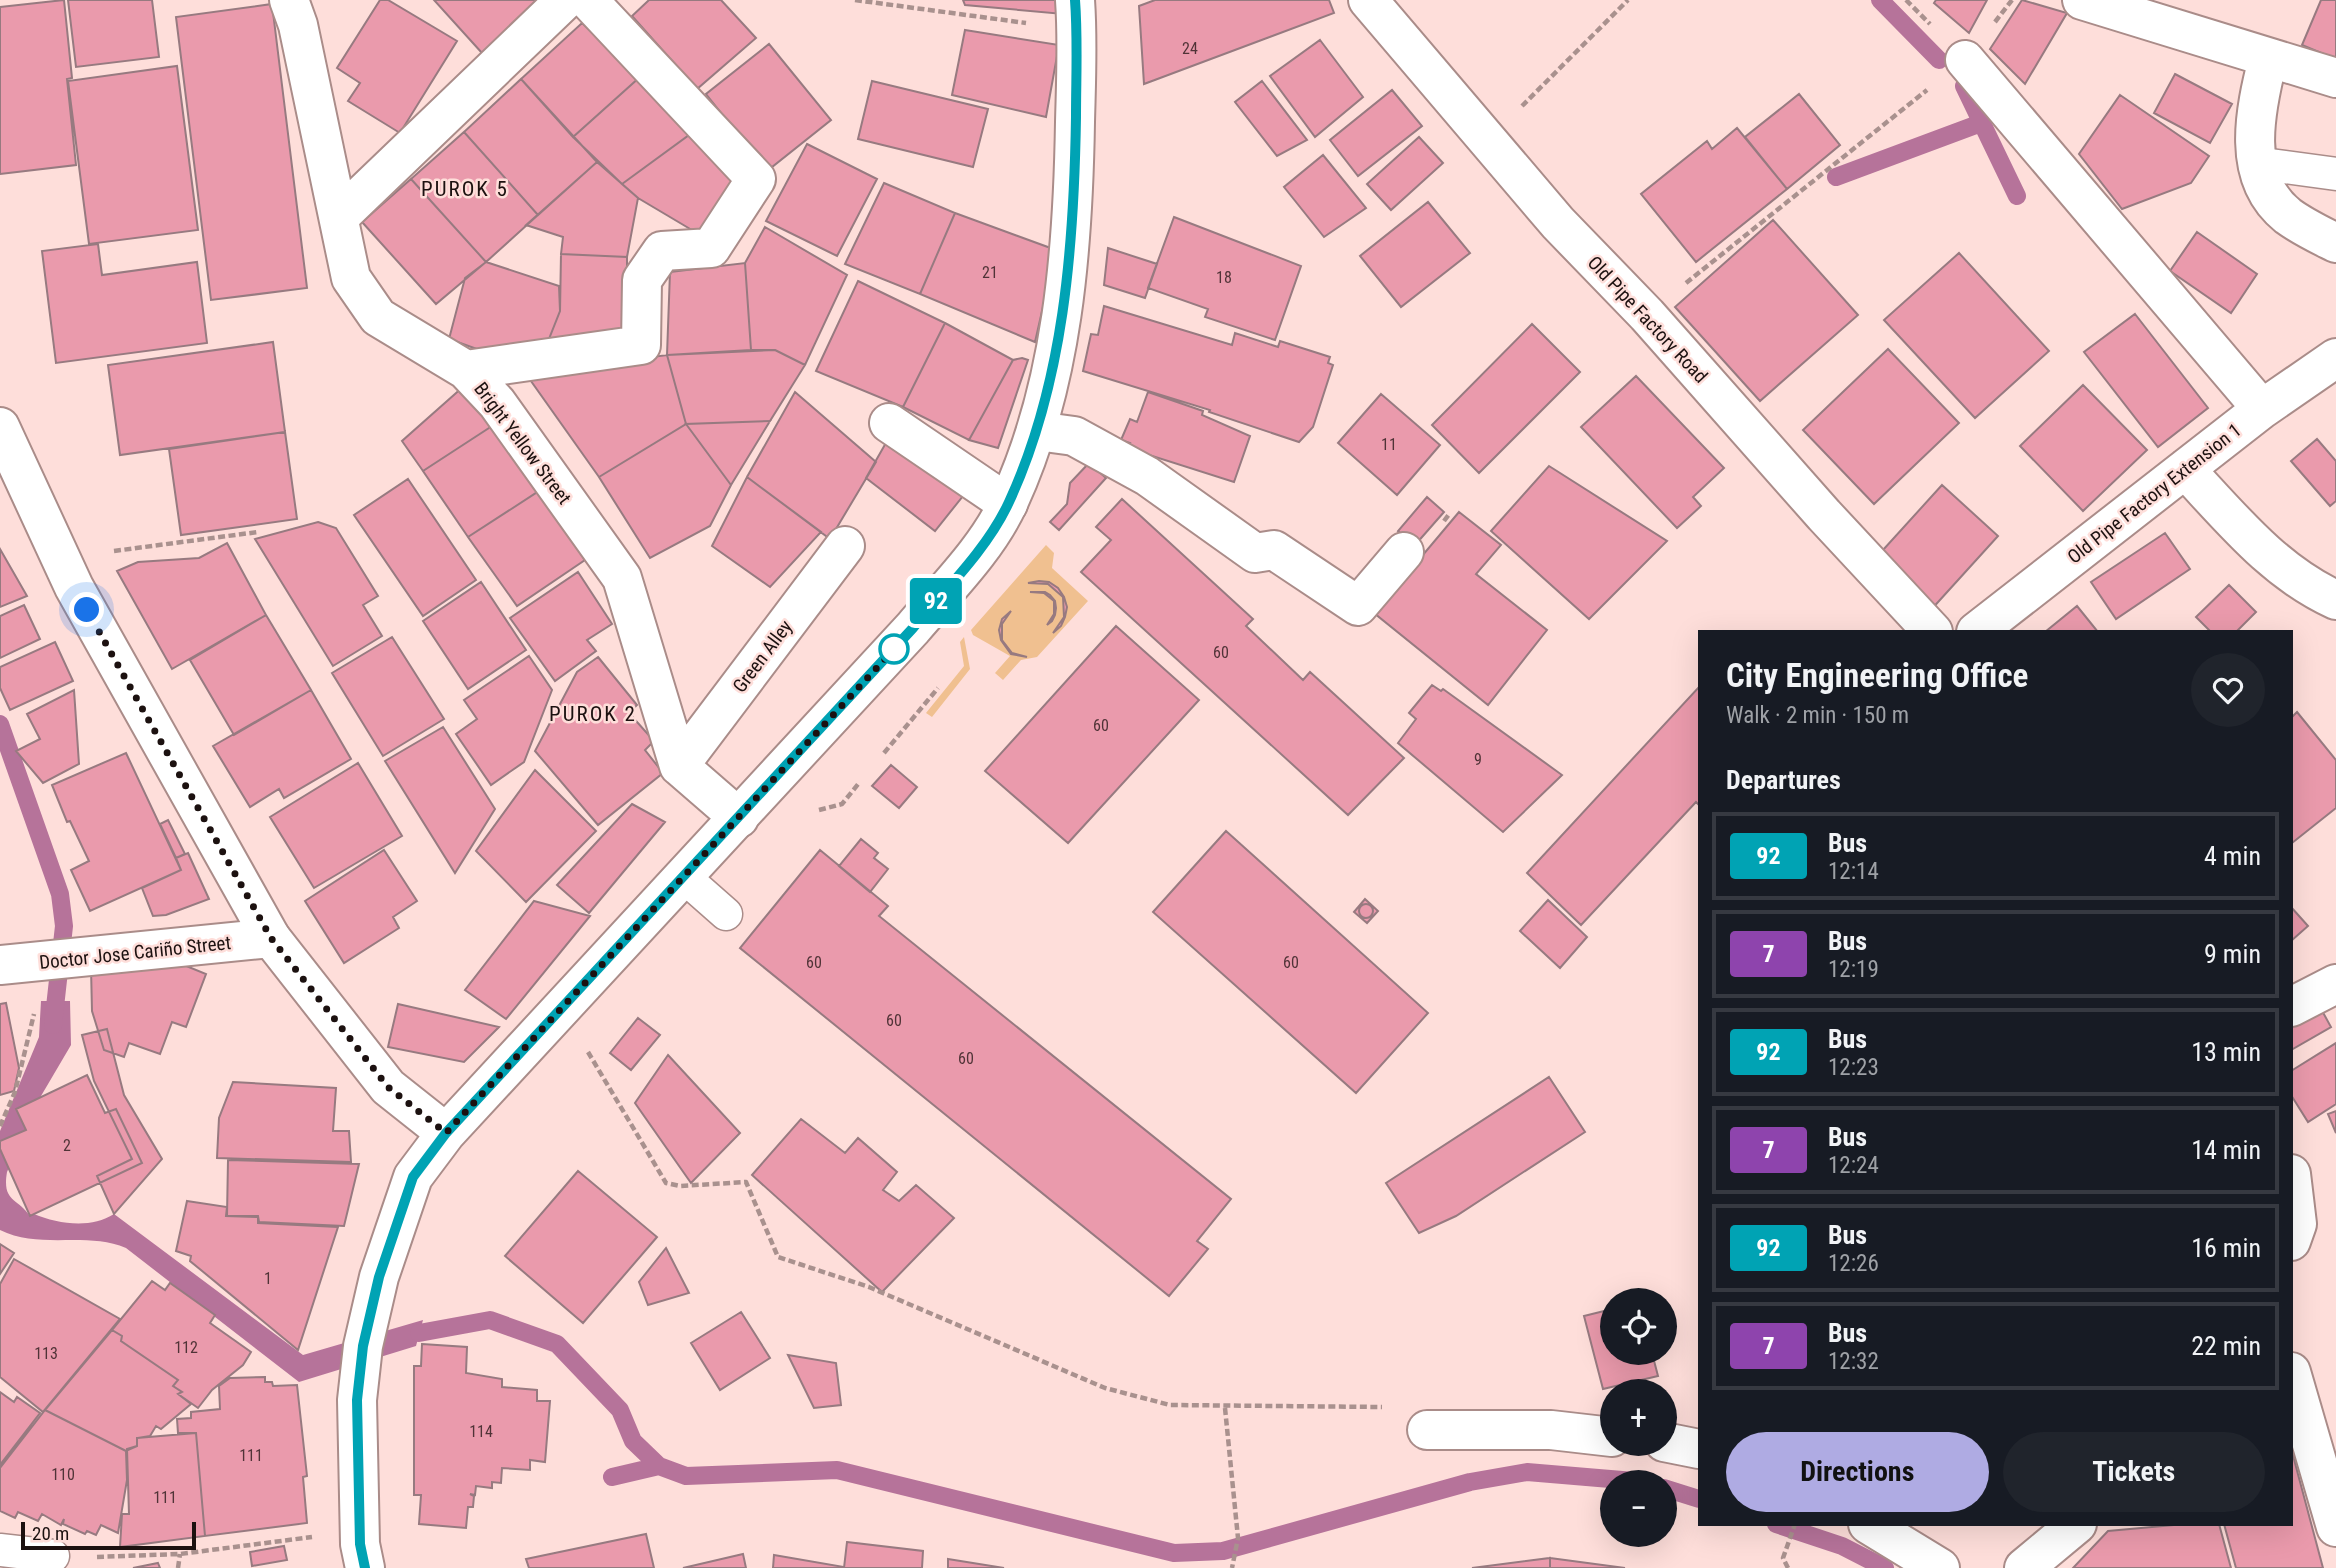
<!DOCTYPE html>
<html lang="en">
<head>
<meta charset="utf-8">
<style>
  body { margin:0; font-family:"Roboto Condensed",sans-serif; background:#20242c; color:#f1f3f6; height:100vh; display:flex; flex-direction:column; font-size:26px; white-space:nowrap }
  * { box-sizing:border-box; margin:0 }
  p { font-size:23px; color:#9ea1a6 }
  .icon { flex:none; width:38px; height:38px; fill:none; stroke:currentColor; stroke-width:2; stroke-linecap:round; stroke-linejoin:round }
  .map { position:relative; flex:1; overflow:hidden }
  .side { position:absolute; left:1698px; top:630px; width:595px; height:896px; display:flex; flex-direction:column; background:#171b24; border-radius:0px; box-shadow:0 7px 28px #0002 }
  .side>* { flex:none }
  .badge { padding:0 14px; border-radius:5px; font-size:24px; line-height:46px }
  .fabs { position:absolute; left:1600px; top:1288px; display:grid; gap:14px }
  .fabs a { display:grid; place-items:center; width:77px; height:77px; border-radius:50%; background:#171b24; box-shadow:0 7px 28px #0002; font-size:35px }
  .scale { position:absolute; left:21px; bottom:18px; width:175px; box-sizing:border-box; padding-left:7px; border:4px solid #1c1110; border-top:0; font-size:19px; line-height:24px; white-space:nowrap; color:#1c1110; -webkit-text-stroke:5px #fededa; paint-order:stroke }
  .you { position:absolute; width:35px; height:35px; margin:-18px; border:5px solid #fff; border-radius:50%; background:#1a73e8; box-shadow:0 0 0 10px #1a73e833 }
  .map>.badge { position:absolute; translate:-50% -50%; box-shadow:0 0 0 4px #fff }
  h2 { padding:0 28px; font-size:26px; line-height:63px }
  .round { display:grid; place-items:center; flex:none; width:74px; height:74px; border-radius:37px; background:#20242c }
  .summary { display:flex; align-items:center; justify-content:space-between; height:119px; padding:0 28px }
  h1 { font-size:33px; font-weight:700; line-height:52px }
  .action { display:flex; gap:14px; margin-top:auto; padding:14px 28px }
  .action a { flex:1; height:80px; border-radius:42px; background:#afabe3; color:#111; font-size:28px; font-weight:700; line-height:80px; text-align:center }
  .action a+a { background:#20242c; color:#f1f3f6 }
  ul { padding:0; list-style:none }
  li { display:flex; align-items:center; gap:21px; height:88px; margin:0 14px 10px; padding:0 14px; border:4px solid #363941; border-radius:0px }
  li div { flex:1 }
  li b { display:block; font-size:26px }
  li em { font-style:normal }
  li .badge { min-width:77px; font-weight:700; text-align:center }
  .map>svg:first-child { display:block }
  .green { fill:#f0c090 }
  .water { fill:#b6739a }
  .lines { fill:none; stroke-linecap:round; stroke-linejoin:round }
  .stream { stroke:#b6739a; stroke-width:18 }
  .building { fill:#ea9aac; stroke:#977a80; stroke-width:2 }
  .service-casing { stroke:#aa8c89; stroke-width:35 }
  .minor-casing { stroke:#aa8c89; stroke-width:42 }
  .tertiary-casing { stroke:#aa8c89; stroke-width:42 }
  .path { stroke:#a9918e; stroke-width:4.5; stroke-dasharray:7 3.5; stroke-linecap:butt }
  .service { stroke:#fff; stroke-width:32 }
  .minor { stroke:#fff; stroke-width:38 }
  .tertiary { stroke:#fff; stroke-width:38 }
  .line-casing { stroke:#fff; stroke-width:16 }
  .line { stroke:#00a3b4; stroke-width:10 }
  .walk { stroke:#1c1110; stroke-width:7; stroke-dasharray:0 12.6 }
  .stop-dot { fill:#fff; stroke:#00a3b4; stroke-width:3.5 }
  .labels { text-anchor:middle; stroke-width:5; stroke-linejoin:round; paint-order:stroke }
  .number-label { font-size:16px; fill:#503337 }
  .street-label { font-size:19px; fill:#1c1110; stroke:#fededa }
  .neighbourhood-label { font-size:21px; letter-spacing:2px; fill:#1c1110; stroke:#fededa }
</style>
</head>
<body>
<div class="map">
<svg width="2336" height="1568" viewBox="0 0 2336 1568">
  <rect width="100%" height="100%" fill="#fededa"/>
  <!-- green -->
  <path class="green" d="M1046,545l8,8 -2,15 36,33 -51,56 -16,3 -18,20 -8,-7 15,-17 -37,-21 -2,-5z
    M964,637l6,32 -38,48 -6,-4 38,-47 -4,-24z"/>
  <!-- water -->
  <path class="water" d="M41,1001h29l1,44 -30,51 -34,76c-5,30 10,25 23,44l4,-2c24,10 57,15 80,0l189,141 120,-35 -7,26 -117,36 -173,-134c-40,-17 -86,2 -126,-18v-99l39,-94z"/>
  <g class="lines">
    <!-- stream -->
    <path class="stream" d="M1880,0l59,60
      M1964,86l53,110
      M1836,177l145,-54
      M0,724l60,170 4,32 -11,99
      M419,1333l71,-13 67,24 63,66 13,31 26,25 27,10 151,-6 337,83 49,-2 247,-69 57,-10 119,10
      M612,1477l47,-11
      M1664,1488l35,11
      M1776,1524l66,22 43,22"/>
  </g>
  <!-- building -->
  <path class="building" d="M64,0l8,78 -5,1 9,86 -76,9v-167z
    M68,0h84l7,57 -83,10z
    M380,0h8l69,41 -57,92 -52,-32 12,-18 -23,-15z
    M434,0h106l-58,53z
    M649,0h72l35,38 -59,51 -65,-73z
    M963,0h100v14l-98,-9z
    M1155,0h174l5,13 -190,71 -5,-78z
    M1936,0h51l-18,33 -35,-30z
    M2022,0l45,13 -42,71 -35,-35z
    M2321,0h15v59l-34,-14z
    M272,4l35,284 -96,12 -35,-283z
    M582,23l58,54 -67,60 -52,-58z
    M965,30l94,15 -13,72 -94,-22z
    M1320,40l43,57 -48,40 -45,-61z
    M769,44l62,76 -64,51 -61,-77z
    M177,66l21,164 -109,14 -21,-163z
    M2175,74l57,30 -22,39 -56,-30z
    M640,77l53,55 -71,52 -49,-47z
    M521,79l76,83 -59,53 -74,-83z
    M872,81l116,28 -15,58 -115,-28z
    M1262,81l45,59 -30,16 -42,-54z
    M1392,90l30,36 -64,50 -28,-36z
    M1799,94l41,51 -53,44 -42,-52z
    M2120,95l89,61 -18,27 -69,26 -43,-55z
    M1737,128l50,61 -91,73 -55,-68 66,-53 5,8z
    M464,132l74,83 -52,47 -75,-83z
    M693,132l48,49 -39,55 -64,-38 -16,-14z
    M1419,137l24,26 -52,47 -24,-26z
    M807,144l70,35 -40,77 -71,-35z
    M1323,155l43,53 -42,29 -40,-50z
    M597,162l41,36 -11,59 -66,-3 2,-17 -37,-12z
    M411,179l75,83 -50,42 -74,-82z
    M884,183l71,30 -35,81 -75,-30z
    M1428,202l42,51 -69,54 -41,-51z
    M955,213l101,37 -21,92 -115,-48z
    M1174,217l127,49 -26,74 -70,-23 3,-8 -60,-21z
    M1773,220l85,95 -98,86 -85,-94z
    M765,227l82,48 -42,90 -30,-15h-24l-6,-87z
    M2197,232l60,42 -26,39 -61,-42z
    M98,244l4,31 95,-13 10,81 -151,20 -14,-112z
    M1108,248l49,16 -12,34 -41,-13z
    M1959,253l90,98 -74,67 -91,-98z
    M561,254l66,3v79l-80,8 13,-33z
    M486,262l73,24 1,25 -19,48 -39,-1 -53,-19 16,-61z
    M745,263l6,87 -84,5 3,-83z
    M858,281l87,42 -42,84 -87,-36z
    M1104,306l128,39 3,-12 43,14 2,-6 50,16 -2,6 5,2 -20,62 -14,15 -90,-30 1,-2 -127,-39 8,-37 7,1z
    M2135,314l73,94 -50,39 -74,-95z
    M945,323l68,37 -44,80 -66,-33z
    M1532,324l48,48 -101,101 -47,-48z
    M273,342l12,90 -165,23 -12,-90z
    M1888,349l71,74 -85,81 -71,-74z
    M775,350l30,15 -35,56 -84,3 -19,-69z
    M667,355l19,69 -87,53 -73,-103z
    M1022,358l6,2 -30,88 -29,-8 44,-80z
    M1636,376l88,92 -31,29 8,9 -24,22 -96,-101z
    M2083,385l64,65 -64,61 -63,-65z
    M464,386l28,40 -69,45 -21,-30z
    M795,392l81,70 -46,77 -83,-62z
    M1148,392l55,19 -1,4 48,21 -16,46 -107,-34 3,-5 -9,-3 9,-21 7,3z
    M1381,394l59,51 -43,50 -59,-52z
    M770,421l-39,64 -45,-61z
    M686,424l45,61 -21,41 -60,32 -51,-81z
    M492,426l47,65 -71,46 -45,-66z
    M285,432l12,87 -116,16 -12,-86z
    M891,434l76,57 -32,40 -69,-53z
    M2317,439l19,22v40l-6,5 -39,-45z
    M1089,463l17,15 -47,52 -9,-8 17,-18 3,-21z
    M1549,466l118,75 -78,78 -98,-88z
    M747,477l74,55 -51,55 -58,-41z
    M408,479l68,101 -53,36 -69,-101z
    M1942,485l56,51 -69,76 -56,-51z
    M539,491l46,69 -68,46 -49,-69z
    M1427,497l17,15 -29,33 -17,-14z
    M1122,499l131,120 -7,7 57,54 7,-8 94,86 -56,57 -267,-243 30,-32 -15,-13z
    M1459,512l42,33 -25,29 71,56 -59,75 -114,-92z
    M318,522l18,6 42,68 -15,9 19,31 -49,30 -78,-127z
    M2165,533l25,36 -74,50 -25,-37z
    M227,543l39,72 -94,54 -55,-98 21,-9 61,-4z
    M0,549l27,47 -27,11z
    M578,572l34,52 -25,16 9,11 -41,30 -45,-63z
    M1039,581l10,1 9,6 6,9 3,10 -2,10 -4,9 -8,7 11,-16 -1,-20 -15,-13 -20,-1z
    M481,582l45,68 -58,39 -45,-68z
    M2229,585l27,27 -20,20h-25l-15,-15z
    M1030,592h15l5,3 5,6 1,7 -1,7 -3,6 -5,4 7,-11v-13l-10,-8z
    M24,605l16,34 -40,19v-42z
    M2077,606l21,26h-53z
    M1011,611l-9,13v16l10,13 15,4 -16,-3 -10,-14 -2,-10 3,-11z
    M266,615l45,75 -77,45 -44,-75z
    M1116,626l83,74 -131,143 -83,-72z
    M392,637l52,82 -61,37 -51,-83z
    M55,642l18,39 -63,29 -10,-22v-21z
    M529,656l23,34 -28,72 -33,23 -35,-51 21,-15 -13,-19z
    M598,657l39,48 -8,8 25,28 -9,9 18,23 -65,52 -63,-74 42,-79z
    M1432,685l9,6 2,-2 119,86 -59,57 -105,-89 18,-24 -7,-6z
    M1699,687v118l-3,-3 -115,123 -54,-52z
    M74,690l5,74 -36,19 -27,-32 24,-12 -13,-25z
    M311,690l40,69 -67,39 -5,-9 -29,18 -37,-61z
    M2297,712l39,48v48l-44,35 -1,-125z
    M443,727l52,82 -40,64 -70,-112z
    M126,753l55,117 -91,41 -19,-41 18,-9 -19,-40 -3,1 -15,-37z
    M358,763l44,73 -88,52 -44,-71z
    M891,765l26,22 -18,21 -27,-22z
    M535,770l61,61 -70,71 -50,-51z
    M632,804l33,18 -76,91 -32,-28z
    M168,820l17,34 -9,4 -16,-34z
    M1226,831l202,182 -72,80 -203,-181z
    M861,839l17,14 -4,5 14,11 -18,23 -31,-26z
    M384,850l33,51 -24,16 6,11 -55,35 -39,-62z
    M820,850l68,56 -9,10 352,283 -34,42 11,8 -39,47 -429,-348z
    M188,853l21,46 -43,16 -13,1 -11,-28 39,-18 -5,-12z
    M1365,899l13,12 -11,12 -13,-11z
    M1548,900l39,37 -27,31 -40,-37z
    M534,901l56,15 -84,103 -41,-29z
    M1359 911a7 7 0 1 1 14 0a7 7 0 1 1-14 0Z
    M2291,907l17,19 -17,15z
    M179,963l27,11 -20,53 -14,-5 -12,32 -31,-11 -5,14 -20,-7 -12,-39 -1,-43z
    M2315,998l16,29 -40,23v-38z
    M6,1003l13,65 -5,23 -14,4v-91z
    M398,1004l101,23 -35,35 -76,-15z
    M638,1018l22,17 -29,35 -21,-17z
    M107,1029l17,66 38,64 -48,55 -17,-38 35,-17 -38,-78 -12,-46z
    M2336,1043v61l-28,18 -17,-27v-24z
    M668,1055l72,78 -49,50 -56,-80z
    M87,1075l18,38 11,-4 26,54 -112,53 -30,-67v-8l26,-11 -10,-21z
    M1549,1077l36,55 -129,84 -37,17 -33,-50z
    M233,1082l103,6 -3,43h16l2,31 -134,-4 2,-40z
    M2336,1111v22l-8,-19z
    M801,1119l44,34 13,-15 39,34 -14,18 16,11 17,-16 38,33 -72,74 -130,-117z
    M228,1160l131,4 -15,62 -85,-4 -1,-6h-31z
    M578,1171l79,66 -74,86 -78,-67z
    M187,1201l40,6 -1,9 32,1v6l80,4 -40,123 -108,-89 1,-5 -15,-5z
    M0,1244l14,9 -14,21z
    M666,1248l23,45 -41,12 -9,-23z
    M14,1259l106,60 -77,93 -43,-35v-93z
    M152,1281l13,9 5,-7 45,32 -5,8 41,29 -8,13 -31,25 -14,18 -20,-14 4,-2 -9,-6 5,-6 -57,-39 1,-5 -10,-6z
    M1612,1309v44h40l6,23 -55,13 -19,-73z
    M741,1312l29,46 -50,32 -29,-47z
    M112,1330l10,6 -1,5 57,39 -5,6 9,6 -4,2 13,10 -30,25 -5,-3 -6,10 -13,2v8l-11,5 -81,-41z
    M422,1344l45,3 -1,26 36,6v8l35,3v11h13l-5,61 -15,-2v10l-28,-2 -1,15 -9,-1v6l-16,-2 -1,9 -5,-1 4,2 -1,11h-5l-2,21 -47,-4 2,-29h-7v-129h7z
    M788,1355l48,8 5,42 -27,3z
    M265,1377v5h7l1,4 24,-1 10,91 -4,1 4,46 -102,13 -9,-103h-18l-1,-14 14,-1v-6l29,-3 -1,-23 11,-8z
    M0,1392l14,10 3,-5 23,16 -40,52z
    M45,1410l81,41 1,29 -9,53 -17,-8 -5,10 -9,-4 -2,3 -22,-10 1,-5 -3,6 -19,-11 -4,7 -20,-9 -3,6 -15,-7v-43z
    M196,1433l9,103 -85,11 2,-33h7l-2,-65 10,-3v-8z
    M2291,1448l32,120h-87l-12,-44h67z
    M2185,1524h34l12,44h-158l35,-37z
    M646,1534l8,34h-125l-3,-9z
    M847,1542l76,9 -1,17h-78z
    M284,1546l3,14 -35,6 -2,-14z
    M743,1554l3,14h-63z
    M774,1555l70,12v1h-71z
    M1550,1558l75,10h-75z
    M1550,1558v10h-78z
    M948,1559l56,9h-56z
    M158,1563l2,5h-27z"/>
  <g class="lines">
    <!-- service casing -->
    <g class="service-casing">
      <path id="service" d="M2255,163l81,11
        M684,877l42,37
        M0,1550l53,6"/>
    </g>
    <!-- minor casing -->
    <g class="minor-casing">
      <path id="minor" d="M289,0l9,25 53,253 27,39 88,53 31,33 125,175 57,188 60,52
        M1368,0l190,223 89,92 177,200 109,117
        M2082,0l254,78
        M2268,59c-13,51 -28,119 20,157 15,11 32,19 48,27
        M1965,60l297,349
        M339,217l226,-217
        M466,370l175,-25 1,-65 20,-29 49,-3 45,-69 -168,-179
        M889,423l119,81
        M1037,431l37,5 73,40 108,77 19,-3 84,56 46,-54
        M2185,469c46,49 89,103 151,131
        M1976,632l286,-223 74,-51
        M679,766l166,-220
        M0,965l271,-27
        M2291,1007l45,-23
        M2291,1174l6,50 -6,17
        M2291,1372l45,155
        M1427,1430h124l61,7
        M1664,1442l35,7
        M1868,1524l72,44
        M2024,1568l53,-44"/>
    </g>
    <!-- tertiary casing -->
    <g class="tertiary-casing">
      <path id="tertiary" d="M0,427l74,160 197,351 117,149 58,46
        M365,1568l-5,-24 -3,-144 6,-54 16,-69 34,-100 33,-44 467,-505c33,-39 75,-80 96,-127 54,-117 64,-252 66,-379 1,-41 3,-81 0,-122"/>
    </g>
    <!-- path -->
    <path class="path" d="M855,0l171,23
      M1906,0l24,24
      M1995,22l17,-22
      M1522,106l106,-106
      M1686,283l241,-193
      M1444,521l6,-8
      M114,551l144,-19
      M884,753l54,-65
      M819,810l23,-6 17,-21
      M588,1052l78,131 14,3 66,-4 32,75 91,30 236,101 65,17 212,2
      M0,1126l15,-34 19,-78
      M1225,1408l13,130 -6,30
      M97,1557l83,-3 132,-17
      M178,1568l2,-14
      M1788,1568l-5,-10 12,-34"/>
    <!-- service -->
    <use href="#service" class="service"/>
    <!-- minor -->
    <use href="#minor" class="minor"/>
    <!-- tertiary -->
    <use href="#tertiary" class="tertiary"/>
  </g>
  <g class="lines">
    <!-- line casing -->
    <g class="line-casing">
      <path id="line" d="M365,1568l-5,-24 -3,-144 6,-54 16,-69 34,-100 33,-44 467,-505c33,-39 75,-80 96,-126 55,-119 65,-256 67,-385 0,-39 2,-78 -1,-117"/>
    </g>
    <!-- line -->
    <use href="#line" class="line"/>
    <!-- walk -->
    <path class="walk" d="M87,610l184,328 117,149 58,46 453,-489 -5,5"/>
  </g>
  <!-- markers -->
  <circle class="stop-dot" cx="894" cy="649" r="14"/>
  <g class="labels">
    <!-- number labels -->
    <g class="number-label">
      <text x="1190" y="54">24</text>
      <text x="990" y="278">21</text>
      <text x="1224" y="283">18</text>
      <text x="1389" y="450">11</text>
      <text x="1221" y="658">60</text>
      <text x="1101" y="731">60</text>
      <text x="1478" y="765">9</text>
      <text x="814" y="968">60</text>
      <text x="1291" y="968">60</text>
      <text x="894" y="1026">60</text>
      <text x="966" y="1064">60</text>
      <text x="67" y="1151">2</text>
      <text x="268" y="1284">1</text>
      <text x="186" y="1353">112</text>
      <text x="46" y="1359">113</text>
      <text x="481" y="1437">114</text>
      <text x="251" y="1461">111</text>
      <text x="63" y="1480">110</text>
      <text x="165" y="1503">111</text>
    </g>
    <!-- street labels -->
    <g class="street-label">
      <text transform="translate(1648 319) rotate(47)" y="7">Old Pipe Factory Road</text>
      <text transform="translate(523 443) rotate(53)" y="7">Bright Yellow Street</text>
      <text transform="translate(2154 493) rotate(-38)" y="7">Old Pipe Factory Extension 1</text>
      <text transform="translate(762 656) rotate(-53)" y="7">Green Alley</text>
      <text transform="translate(135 952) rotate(-6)" y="7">Doctor Jose Cariño Street</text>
    </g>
    <!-- neighbourhood labels -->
    <g class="neighbourhood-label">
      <text x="465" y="196">PUROK 5</text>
      <text x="593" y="721">PUROK 2</text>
    </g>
  </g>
</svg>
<div class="fabs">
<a><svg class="icon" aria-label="locate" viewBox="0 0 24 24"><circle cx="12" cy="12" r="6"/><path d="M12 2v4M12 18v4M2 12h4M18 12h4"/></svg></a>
<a>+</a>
<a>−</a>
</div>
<div class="scale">20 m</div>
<div class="you" style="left:87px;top:610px"></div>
<b class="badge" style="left:936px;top:601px;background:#00a3b4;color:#fff">92</b>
<section class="side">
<div class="summary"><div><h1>City Engineering Office</h1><p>Walk · 2 min · 150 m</p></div><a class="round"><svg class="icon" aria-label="heart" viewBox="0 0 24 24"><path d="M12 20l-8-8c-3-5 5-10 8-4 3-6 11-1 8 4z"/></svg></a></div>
<h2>Departures</h2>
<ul>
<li><span class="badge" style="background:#00a3b4;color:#fff">92</span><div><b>Bus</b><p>12:14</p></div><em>4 min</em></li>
<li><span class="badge" style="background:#8e44ad;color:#fff">7</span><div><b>Bus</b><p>12:19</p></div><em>9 min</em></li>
<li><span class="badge" style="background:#00a3b4;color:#fff">92</span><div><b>Bus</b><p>12:23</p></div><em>13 min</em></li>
<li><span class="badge" style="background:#8e44ad;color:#fff">7</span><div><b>Bus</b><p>12:24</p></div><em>14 min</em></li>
<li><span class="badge" style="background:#00a3b4;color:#fff">92</span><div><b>Bus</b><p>12:26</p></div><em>16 min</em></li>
<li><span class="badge" style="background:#8e44ad;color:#fff">7</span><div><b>Bus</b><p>12:32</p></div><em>22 min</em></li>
</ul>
<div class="action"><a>Directions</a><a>Tickets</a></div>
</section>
</div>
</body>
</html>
